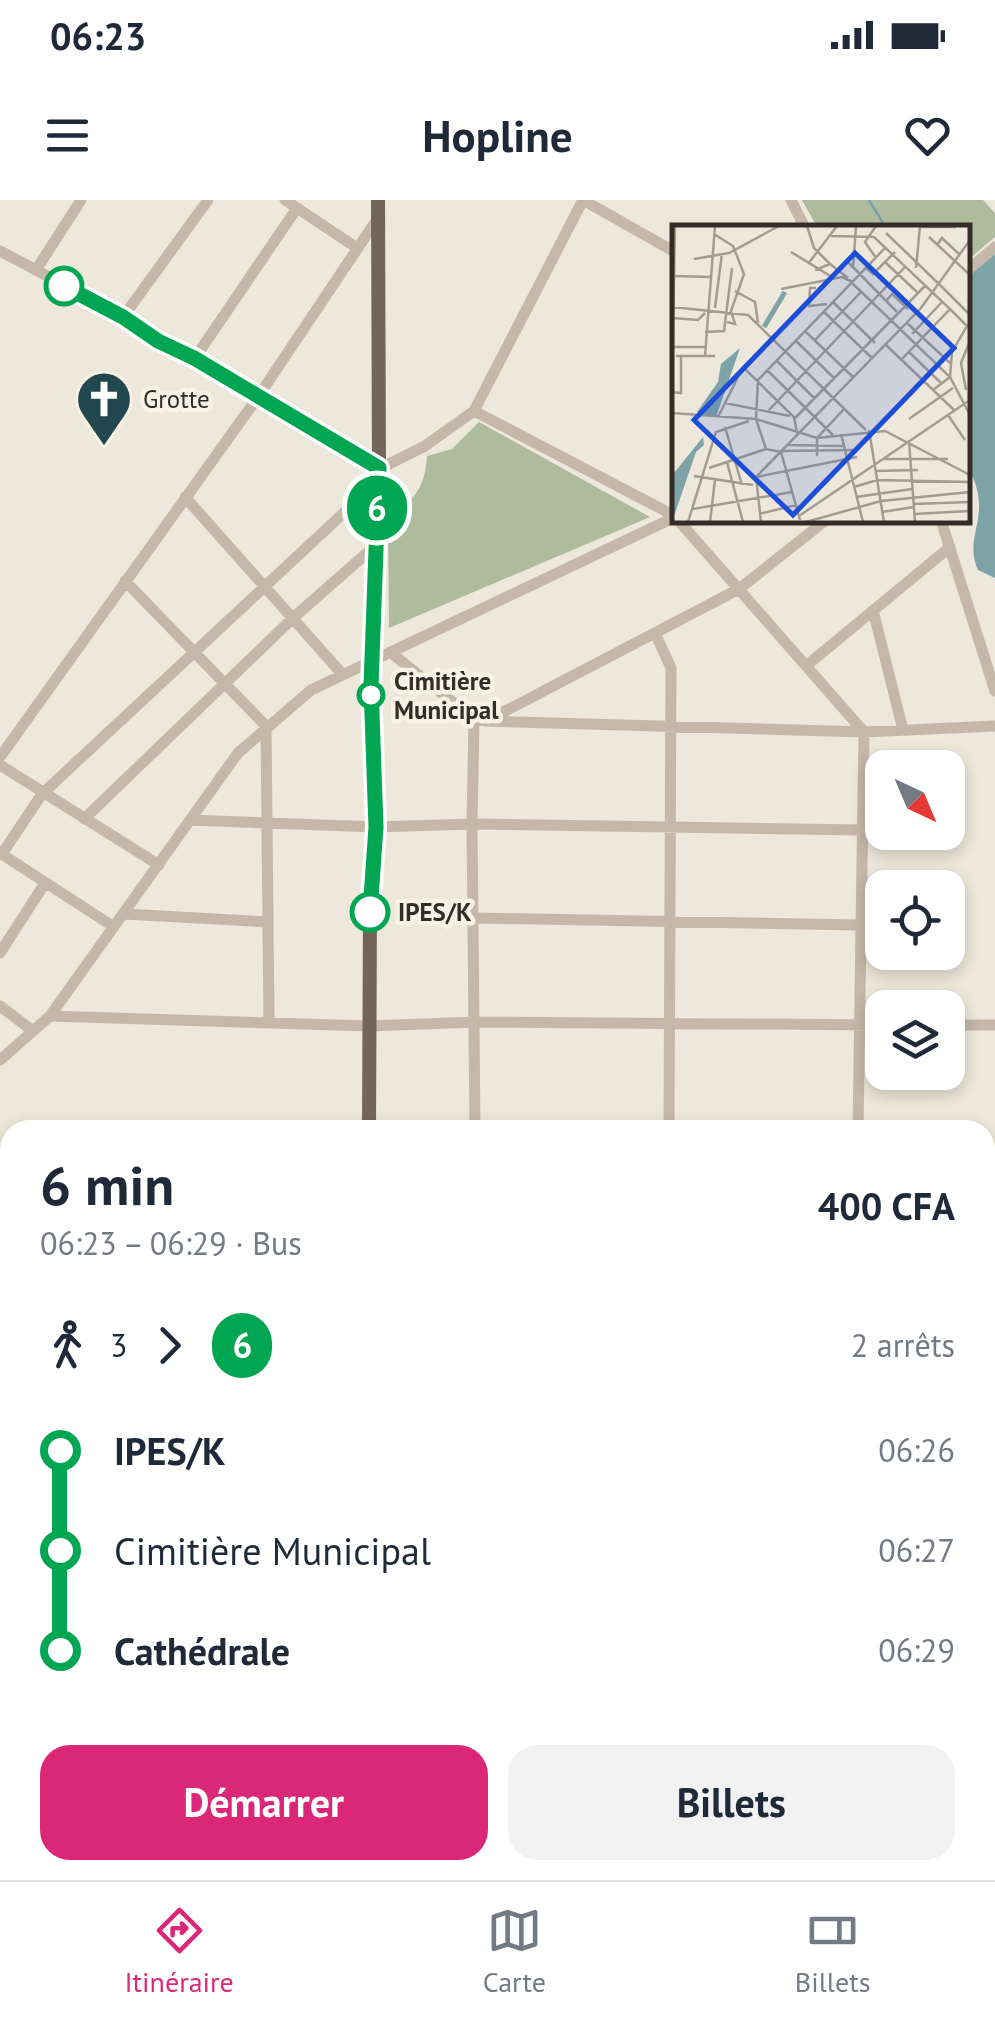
<!DOCTYPE html>
<html lang="fr">
<head>
<meta charset="utf-8">
<style>
  body { margin:0; font-family:"PT Sans",sans-serif; background:#f2f2f3; color:#1f2937; height:100vh; display:flex; flex-direction:column; font-size:38px; white-space:nowrap }
  * { box-sizing:border-box; margin:0 }
  p { font-size:32px; color:#747a83 }
  .icon { flex:none; width:55px; height:55px; fill:none; stroke:currentColor; stroke-width:2; stroke-linecap:round; stroke-linejoin:round }
  .map { position:relative; flex:1; overflow:hidden }
  .side { position:absolute; left:0px; top:920px; width:995px; height:760px; display:flex; flex-direction:column; background:#fff; border-radius:30px 30px 0 0; box-shadow:0 5px 15px #0003 }
  .side>* { flex:none }
  .badge { padding:0 20px; border-radius:32px; font-size:35px; line-height:65px }
  .needle { width:65px; rotate:136deg }
  .buttons { position:absolute; left:865px; top:550px; display:grid; gap:20px }
  .buttons a { display:grid; place-items:center; width:100px; height:100px; border-radius:20px; background:#fff; box-shadow:0 5px 15px #0003; font-size:50px }
  .map>.badge { position:absolute; translate:-50% -50%; box-shadow:0 0 0 5px #fff }
  .legs { display:flex; align-items:center; gap:15px; height:110px; padding:0 40px; font-size:32px }
  .legs p { margin-inline-start:auto }
  .summary { display:flex; align-items:center; justify-content:space-between; height:170px; padding:0 40px }
  h1 { font-size:55px; font-weight:700; line-height:75px }
  .cta { display:flex; gap:20px; margin-top:auto; padding:20px 40px }
  .cta a { flex:1; height:115px; border-radius:30px; background:#db2777; color:#fff; font-size:40px; font-weight:700; line-height:115px; text-align:center }
  .cta a+a { background:#f2f2f3; color:#1f2937 }
  ul { padding:0 40px; list-style:none }
  li { display:flex; align-items:center; gap:35px; height:100px; font-size:38px }
  li i { display:grid; place-items:center; width:15px; height:100%; margin:0 12px; background:currentColor }
  li i::after { content:''; width:25px; height:25px; margin:-12px; border:8px solid; border-radius:50%; background:#fff }
  li p { margin-inline-start:auto }
  li:first-child i { background:linear-gradient(#0000 50%,currentColor 0) }
  li:last-child i { background:linear-gradient(currentColor 50%,#0000 0) }
  .status { display:flex; justify-content:space-between; align-items:center; height:70px; padding:0 50px; background:#fff; direction:ltr }
  .status svg { height:28px; fill:currentColor }
  header { display:flex; justify-content:space-between; align-items:center; height:130px; padding:0 40px; background:#fff; font-size:45px; font-weight:700 }
  .tabs { display:flex; justify-content:space-around; align-items:center; height:140px; border-top:2px solid #e0e1e3; background:#fff; font-size:28px; color:#747a83 }
  .tabs a { display:grid; justify-items:center; gap:5px }
  .tabs .selected { color:#db2777 }
  .map>svg:first-child { display:block }
  .green { fill:#aebb9d }
  .water { fill:#7da2a8 }
  .lines { fill:none; stroke-linecap:round; stroke-linejoin:round }
  .stream { stroke:#7da2a8; stroke-width:2.5 }
  .minor { stroke:#c5b8a8; stroke-width:11 }
  .major { stroke:#73655a; stroke-width:14 }
  .line-1-casing { stroke:#fff; stroke-width:22 }
  .line-1 { stroke:#00a651; stroke-width:15 }
  .stop-1-dot { fill:#fff; stroke:#00a651; stroke-width:5 }
  .labels { text-anchor:middle; stroke-width:9; stroke-linejoin:round; paint-order:stroke }
  .poi-label { font-size:25px; fill:#332c27; stroke:#f7f1e6; text-anchor:start }
  .stop-label { font-size:25px; font-weight:bold; fill:#332c27; stroke:#f7f1e6; text-anchor:start }
  .inset-river { fill:none; stroke:#7da2a8; stroke-width:5 }
  .inset-road { fill:none; stroke:#a39c93; stroke-width:2.5 }
  .view { fill:#1d4ed8; fill-opacity:0.15; stroke:#1d4ed8; stroke-width:5 }
  .inset-edge { fill:none; stroke:#332c27; stroke-width:5 }
</style>
</head>
<body>
<div class="status"><b>06:23</b><svg viewBox="0 0 49 12"><path d="M0 12V9h3v3zM5 12V6h3v6zM10 12V3h3v9zM15 12V0h3v12zM26 1h20v11H26zM47 4h2v5h-2z"/></svg></div>
<header><svg class="icon" aria-label="menu" viewBox="0 0 24 24"><path d="M4 6h16M4 12h16M4 18h16"/></svg>Hopline<svg class="icon" aria-label="heart" viewBox="0 0 24 24"><path d="M12 20l-8-8c-3-5 5-10 8-4 3-6 11-1 8 4z"/></svg></header>
<div class="map">
<svg width="995" height="1680" viewBox="0 0 995 1680">
  <rect width="100%" height="100%" fill="#eee7db"/>
  <!-- green -->
  <path class="green" d="M802,0h181l12,13v24l-27,23v-32l-151,-1z
    M479,222l171,95 -261,111 -1,-110c26,-17 37,-30 39,-62l25,-7z"/>
  <!-- water -->
  <path class="water" d="M995,47v331l-17,-8c-16,-36 17,-53 -10,-103v-197z"/>
  <g class="lines">
    <!-- stream -->
    <path class="stream" d="M869,0l17,28"/>
    <!-- minor -->
    <path class="minor" d="M285,0l72,48
      M583,0l92,52
      M791,0l14,28
      M0,51c129,67 253,143 379,218l46,-23 49,-35 109,-211
      M36,70l45,-70
      M968,70l27,-23
      M123,117l85,-117
      M195,158l102,-150
      M474,211l201,105
      M185,297l158,178
      M678,320l186,212 -6,398
      M941,320l54,171
      M125,381l141,145 3,296
      M873,410l30,120
      M655,433l16,35 -2,462
      M390,452l84,67 12,2 378,11 131,-6
      M806,466l144,-119
      M474,519l-2,105 3,306
      M490,519l249,-130 87,-69
      M0,557l258,-360 120,-179
      M0,565l159,100
      M84,619l209,-201 83,-73
      M190,620l186,7 96,-3 390,6
      M0,653l114,74
      M2,654l40,-60 336,-313
      M124,714l144,8
      M475,718l385,7
      M0,753l45,-70
      M0,806l33,25
      M50,816l319,10 107,-4 406,3
      M948,825h47
      M0,860l50,-44 188,-263 73,-63 364,-173
      M475,926l383,1
      M985,1204l10,16
      M985,1306l10,1
      M985,1348l10,24
      M985,1401l10,-7
      M985,1409l9,11 -3,28 -6,15
      M0,1456l6,-100
      M985,1479l10,3
      M0,1515h10
      M985,1517l10,-3
      M985,1557l10,1
      M0,1588h10
      M985,1595l10,1
      M988,1644l7,-19
      M985,1665l10,10
      M0,1670l5,10
      M220,1670v10
      M297,1670v10
      M476,1670v10
      M861,1670v10
      M663,1680l1,-10
      M739,1680v-10
      M793,1680l2,-10
      M937,1680v-10"/>
    <!-- major -->
    <path class="major" d="M369,930l1,-218 6,-85 -5,-141 8,-217 -1,-269
      M370,1670v10"/>
  </g>
  <g class="lines">
    <!-- line-1 casing -->
    <g class="line-1-casing">
      <path id="line-1" d="M64,86l59,31 35,24 36,17 185,110 -8,218 5,141 -6,85"/>
    </g>
    <!-- line-1 -->
    <use href="#line-1" class="line-1"/>
  </g>
  <!-- icons -->
  <defs>
    <g id="church-pin" transform="scale(2.875)"><path d="M0 17L-7.5 6A9.5 9.5 0 1 1 7.5 6Z" fill="#22484f" stroke="#f7f1e6"/><path d="M-1.2-6h2.4v3.5h3.3v2.4h-3.3V6h-2.4V-.1h-3.3v-2.4h3.3Z" fill="#fff"/></g>
  </defs>
  <g fill-rule="evenodd">
    <use href="#church-pin" x="104" y="199"/>
  </g>
  <!-- markers -->
  <g class="stop-1-dot">
    <circle cx="64" cy="86" r="18"/>
    <circle cx="371" cy="495" r="12"/>
    <circle cx="370" cy="712" r="18"/>
  </g>
  <g class="labels">
    <!-- poi labels -->
    <g class="poi-label">
      <text x="143" y="208">Grotte</text>
    </g>
    <!-- stop labels -->
    <g class="stop-label">
      <text x="394" y="490">Cimitière<tspan x="394" dy="29">Municipal</tspan></text>
      <text x="398" y="721">IPES/K</text>
    </g>
  </g>
  <!-- overview -->
  <g transform="translate(672 25)">
    <rect width="298" height="298" fill="#eee7db"/>
    <path d="M68,123l-24,69 -19,-5 21,-30 3,-18zM31,212l1,8 -8,7 -24,70 2,-49z" fill="#7da2a8"/>
    <path class="inset-river" d="M92,102l21,-35"/>
    <path class="inset-road" d="M135,1l7,22 16,16M248,2h36M214,8l54,52M42,9l19,12 11,28 -13,37 4,13 -8,-2M159,11l43,1 76,72 -49,51M257,12l41,38M265,20l5,-7 18,17M119,27l41,25M204,33l-11,-16 11,-16M22,34l35,-6 50,-27M175,36l50,51M213,37l32,30M136,39l29,-38M181,43l3,-42M194,43l7,6 22,-22M244,43l4,-42M143,45l15,-6 18,14M0,51l39,1M180,58l98,94 20,38M268,60l30,30M144,63h-6l-1,18 18,-2M109,64l61,-12 11,5M63,66l20,11 3,21M214,76l6,-7 16,15M161,77l42,41M0,82l76,8 118,115M43,83l7,-55M152,87l49,47M1,93l25,2 7,-7M235,98l43,40M33,107l19,-1 8,-63M134,107l48,46M240,109l30,-32M143,115l46,-48M124,116l38,37M214,120l68,65M1,122h32M237,127l33,32M4,131h39M33,131l10,-130M105,136l37,37M95,145l66,65M0,163l3,-162M261,165l17,-13 2,-25 15,-26 -17,-17M294,165l-5,-27 9,-22M0,167l9,1v-37M53,178l65,13M97,185l136,-143M0,188l84,6 61,19 68,-7 85,44M276,190l17,25M46,192l25,-50 51,50 3,16M123,193l130,-132M237,194l44,-31M53,202l17,58M197,205l15,92M169,209l22,88M237,216l6,81M116,220l56,1M94,224l-10,-30 2,-39 127,-132M110,226l73,-1M145,231v-18l28,-30M211,234h65M55,237l16,60M37,243l57,-19 15,3 19,68M204,246l42,-1M22,251l59,9M84,252l101,-20M182,262l23,-7 93,2M184,272l56,-8M241,279l57,-2M21,284l99,-17M210,287l32,-5M87,289l37,-9M242,289l56,-3M127,291l171,-116M16,297l28,-90 33,-11M38,297l5,-42M89,297l-5,-45 165,-169 49,-68M134,297l75,-21 89,-9"/>
    <path class="view" d="M183,28l99,95 -161,167 -99,-95z"/>
    <rect width="298" height="298" class="inset-edge"/>
  </g>
</svg>
<div class="buttons">
<a><svg class="needle" viewBox="-14 -14 28 28"><path d="M0-13l5 13h-10z" fill="#e53935"/><path d="M0 13l5-13h-10z" fill="#747a83"/></svg></a>
<a><svg class="icon" aria-label="locate" viewBox="0 0 24 24"><circle cx="12" cy="12" r="6"/><path d="M12 2v4M12 18v4M2 12h4M18 12h4"/></svg></a>
<a><svg class="icon" aria-label="layers" viewBox="0 0 24 24"><path d="M12 4l9 5-9 5-9-5zM3 14l9 5 9-5"/></svg></a>
</div>
<b class="badge" style="left:377px;top:308px;background:#00a651;color:#fff">6</b>
<section class="side">
<div class="summary"><div><h1>6 min</h1><p>06:23 – 06:29 · Bus</p></div><b>400 CFA</b></div>
<div class="legs"><svg class="icon" aria-label="walk" viewBox="0 0 24 24"><circle cx="13" cy="4" r="2"/><path d="M13 8l-2 6 4 7M11 14l-3 7M7 12l3-4h3l4 4"/></svg>3<svg class="icon" aria-label="forward" viewBox="0 0 24 24"><path d="M9 5l7 7-7 7"/></svg><b class="badge" style="background:#00a651;color:#fff">6</b><p>2 arrêts</p></div>
<ul>
<li><i style="color:#00a651"></i><b>IPES/K</b><p>06:26</p></li>
<li><i style="color:#00a651"></i><span>Cimitière Municipal</span><p>06:27</p></li>
<li><i style="color:#00a651"></i><b>Cathédrale</b><p>06:29</p></li>
</ul>
<div class="cta"><a>Démarrer</a><a>Billets</a></div>
</section>
</div>
<nav class="tabs">
<a class="selected"><svg class="icon" aria-label="directions" viewBox="0 0 24 24"><path d="M12 3l9 9-9 9-9-9zM9 14v-3h6M13 9l2 2-2 2"/></svg>Itinéraire</a>
<a><svg class="icon" aria-label="map" viewBox="0 0 24 24"><path d="M3 6l6-2 6 2 6-2v14l-6 2-6-2-6 2zM9 4v14M15 6v14"/></svg>Carte</a>
<a><svg class="icon" aria-label="tickets" viewBox="0 0 24 24"><path d="M3 7h18v10H3zM15 7v10"/></svg>Billets</a>
</nav>
</body>
</html>
